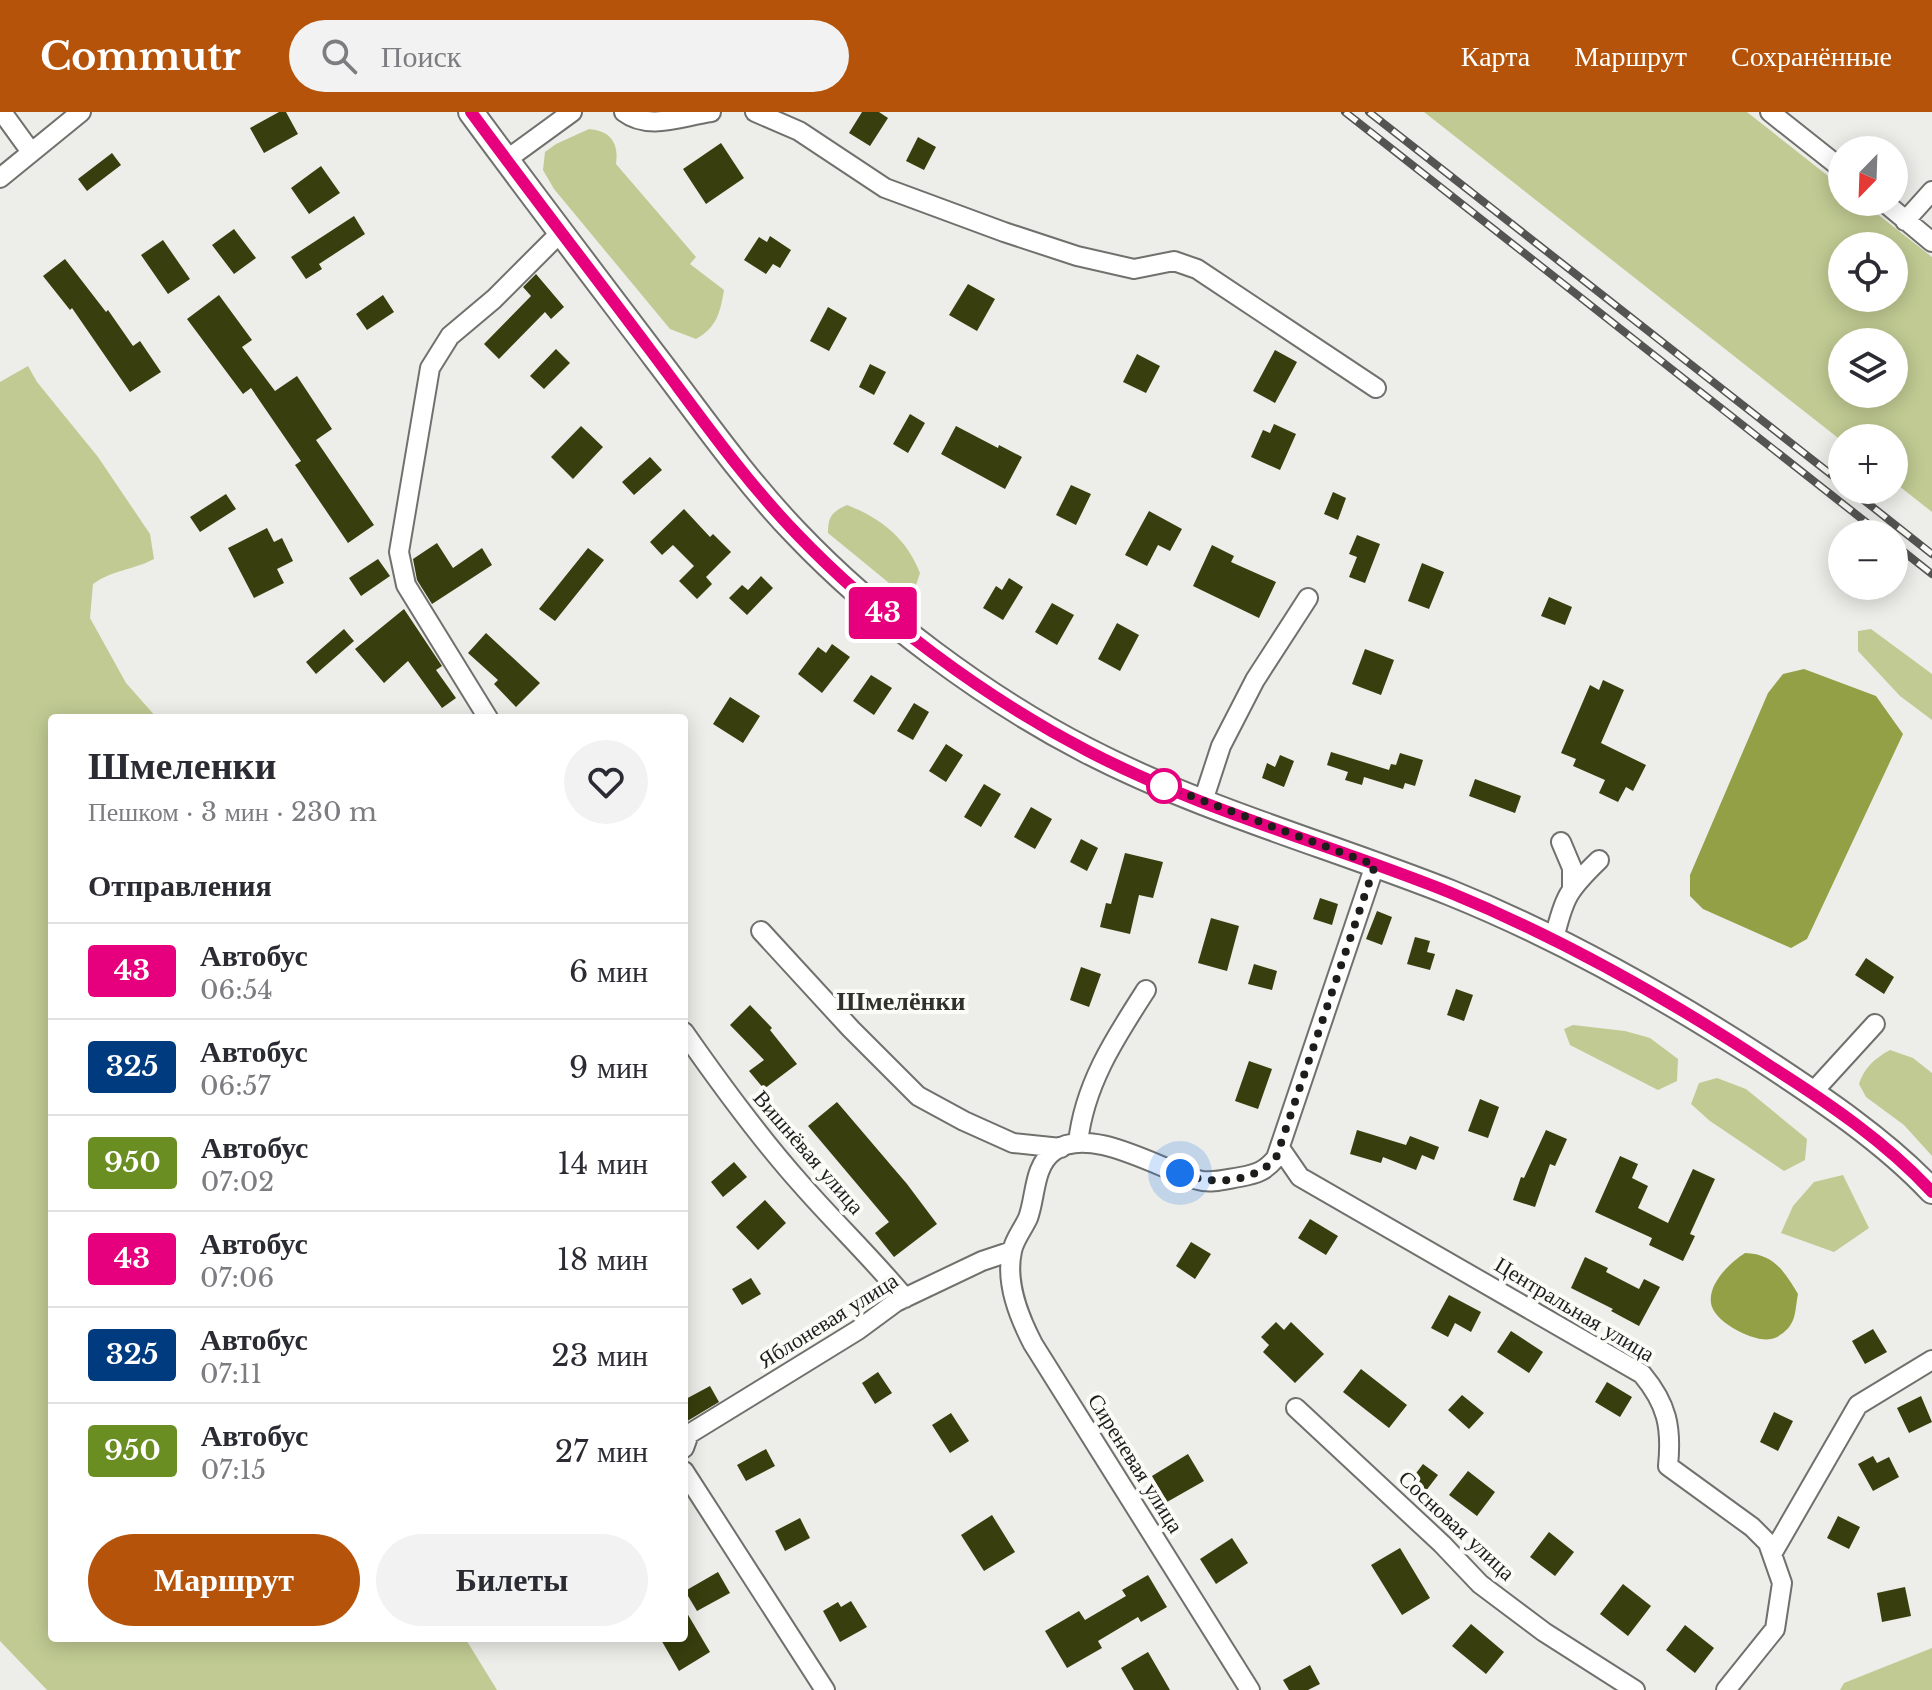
<!DOCTYPE html>
<html lang="ru">
<head>
<meta charset="utf-8">
<style>
  body { margin:0; font-family:"Libre Baskerville",serif; background:#f2f2f3; color:#2b2b33; height:100vh; display:flex; flex-direction:column; font-size:30px; white-space:nowrap }
  * { box-sizing:border-box; margin:0 }
  p { font-size:26px; color:#7c7c81 }
  .icon { flex:none; width:44px; height:44px; fill:none; stroke:currentColor; stroke-width:2; stroke-linecap:round; stroke-linejoin:round }
  .map { position:relative; flex:1; overflow:hidden }
  .sheet { position:absolute; left:48px; top:602px; width:640px; height:928px; display:flex; flex-direction:column; background:#fff; border-radius:8px; box-shadow:0 4px 20px #0003 }
  .sheet>* { flex:none }
  .badge { padding:0 16px; border-radius:6px; font-size:28px; line-height:52px }
  .needle { width:52px; rotate:203deg }
  .tools { position:absolute; left:1828px; top:24px; display:grid; gap:16px }
  .tools a { display:grid; place-items:center; width:80px; height:80px; border-radius:50%; background:#fff; box-shadow:0 4px 20px #0003; font-size:40px }
  .you { position:absolute; width:40px; height:40px; margin:-20px; border:6px solid #fff; border-radius:50%; background:#1a73e8; box-shadow:0 0 0 12px #1a73e833 }
  .map>.badge { position:absolute; translate:-50% -50%; box-shadow:0 0 0 4px #fff }
  h2 { padding:0 40px; font-size:30px; line-height:72px }
  .round { display:grid; place-items:center; flex:none; width:84px; height:84px; border-radius:42px; background:#f2f2f3 }
  .summary { display:flex; align-items:center; justify-content:space-between; height:136px; padding:0 40px }
  h1 { font-size:38px; font-weight:700; line-height:60px }
  .button { display:flex; gap:16px; margin-top:auto; padding:16px 40px }
  .button a { flex:1; height:92px; border-radius:48px; background:#b45309; color:#fff; font-size:32px; font-weight:700; line-height:92px; text-align:center }
  .button a+a { background:#f2f2f3; color:#2b2b33 }
  ul { padding:0; list-style:none }
  li { display:flex; align-items:center; gap:24px; height:96px; padding:0 40px; border-top:2px solid #e1e1e2 }
  li div { flex:1 }
  li b { display:block; font-size:30px }
  li em { font-style:normal }
  li .badge { min-width:88px; font-weight:700; text-align:center }
  header { display:flex; align-items:center; gap:48px; box-sizing:border-box; height:112px; padding:0 40px; background:#b45309; color:#fff }
  header strong { font-size:38px }
  nav { display:flex; gap:44px; margin-inline-start:auto; font-size:28px }
  .search { width:560px; height:72px; background:#f2f2f3; display:flex; align-items:center; gap:20px; box-sizing:border-box; padding:0 28px; border-radius:44px; color:#7c7c81; font-size:30px }
  .map>svg:first-child { display:block }
  .green { fill:#c0ca92; fill-rule:evenodd }
  .water { fill:#94a046 }
  .building { fill:#383e0d }
  .lines { fill:none; stroke-linecap:round; stroke-linejoin:round }
  .minor-casing { stroke:#70716d; stroke-width:22 }
  .major-casing { stroke:#70716d; stroke-width:28 }
  .minor { stroke:#fff; stroke-width:18 }
  .major { stroke:#fff; stroke-width:24 }
  .rail-casing { stroke:#545552; stroke-width:8 }
  .rail { stroke:#fbfcf7; stroke-width:5; stroke-dasharray:15; stroke-linecap:butt }
  .line-casing { stroke:#fff; stroke-width:18 }
  .line { stroke:#e6007e; stroke-width:12 }
  .walk { stroke:#1d1d1b; stroke-width:8; stroke-dasharray:0 14.4 }
  .stop-dot { fill:#fff; stroke:#e6007e; stroke-width:4 }
  .labels { text-anchor:middle; stroke-width:8; stroke-linejoin:round; paint-order:stroke }
  .street-label { font-size:22px; fill:#1d1d1b; stroke:#fbfcf7 }
  .quarter-label { font-size:26px; font-weight:bold; fill:#30312d; stroke:#fbfcf7 }
</style>
</head>
<body>
<header>
<strong>Commutr</strong>
<div class="search"><svg class="icon" aria-label="search" viewBox="0 0 24 24"><circle cx="10" cy="10" r="6"/><path d="M15 15l6 6"/></svg>Поиск</div>
<nav><a>Карта</a><a>Маршрут</a><a>Сохранённые</a></nav>
</header>
<div class="map">
<svg width="1932" height="1578" viewBox="0 0 1932 1578">
  <rect width="100%" height="100%" fill="#edeee9"/>
  <!-- green -->
  <path class="green" d="M1424,0h323l95,75v15h20l70,55v255l-38,-30v-44h-52v3zM1894,134v52h-52v-52zM1894,230v52h-52v-52z
    M589,17c22,2 30,14 27,35l80,93 -6,7 34,26c-4,23 -7,37 -28,49l-26,-10 -116,-140 -11,-19 2,-18 11,-8z
    M28,254l9,16 61,75 52,77 4,25c-23,12 -40,10 -61,25l-3,34 36,65 31,35h-105v920h413l32,52h-450l-47,-49v-1259z
    M847,393c34,13 60,34 73,68l-5,15 -15,4 -72,-59c0,-17 4,-21 19,-28z
    M1871,517l61,45v46l-32,-24 -42,-45v-20z
    M1573,913l52,6 25,7 28,21 -1,22 -19,9 -88,-45 -6,-16z
    M1890,938l23,8 19,15v83l-28,-31 -38,-28 -7,-13c5,-16 16,-26 31,-34z
    M1717,966l29,11 61,50 -2,21 -21,11 -74,-50 -19,-17 8,-21z
    M1843,1063l26,53 -35,24 -53,-19 12,-27 21,-24z
    M1932,1536v42h-92l4,-7z"/>
  <!-- water -->
  <path class="water" d="M1804,557l72,27 27,38 -96,205 -16,9 -88,-39 -13,-13v-21l78,-182 15,-19z
    M1745,1141c29,1 39,18 53,41 -2,9 -2,23 -7,30 -3,6 -13,14 -20,15 -16,4 -58,-17 -60,-36 -3,-20 20,-41 34,-50z"/>
  <!-- building -->
  <path class="building" d="M279,0h7l12,22 -34,19 -14,-25z
    M862,0h17l9,6 -18,28 -21,-13z
    M918,25l18,10 -12,23 -18,-9z
    M721,31l23,35 -38,26 -23,-35z
    M112,41l9,12 -34,26 -9,-12z
    M321,54l19,27 -31,21 -18,-26z
    M354,104l11,18 -46,30 3,5 -16,10 -15,-22z
    M234,117l22,29 -22,16 -22,-29z
    M770,124l21,14 -11,18 -7,-4 -7,10 -22,-14 15,-23 8,5z
    M163,128l27,39 -22,15 -27,-39z
    M65,147l41,53 2,-2 25,36 7,-5 21,31 -31,20 -58,-84 -2,2 -27,-34z
    M536,162l28,33 -13,12 -6,-7 -46,47 -15,-15 47,-48 -8,-9z
    M968,172l27,15 -18,32 -28,-16z
    M219,183l33,45 -10,7 33,44 22,-15 35,53 -16,11 58,85 -26,18 -53,-78 6,-4 -50,-73 -8,6 -56,-75z
    M383,183l11,17 -27,18 -11,-16z
    M828,195l19,11 -18,33 -19,-10z
    M556,237l14,14 -26,26 -14,-13z
    M1275,238l22,12 -22,41 -22,-12z
    M1137,242l23,12 -14,27 -23,-11z
    M870,252l16,8 -12,23 -15,-8z
    M910,302l15,9 -17,30 -15,-9z
    M1274,312l22,10 -16,36 -29,-13 12,-27 7,3z
    M581,314l22,21 -30,32 -22,-22z
    M956,314l42,22 1,-3 23,12 -17,32 -64,-35z
    M650,345l12,13 -28,25 -12,-13z
    M1071,373l20,9 -15,31 -20,-10z
    M1333,380l13,6 -8,22 -14,-6z
    M226,382l10,15 -36,23 -10,-15z
    M684,397l26,28 3,-3 18,18 -25,25 6,7 -15,15 -18,-18 15,-15 -21,-21 -11,10 -12,-13z
    M1149,399l33,18 -12,22 -12,-6 -11,21 -22,-11z
    M267,416l7,14 8,-4 11,23 -16,8 7,14 -30,15 -26,-50z
    M1357,423l23,9 -15,39 -16,-6 8,-20 -8,-3z
    M437,431l16,25 29,-20 10,17 -60,39 -15,-24 -4,-21z
    M1212,433l22,11 -3,6 45,20 -17,36 -66,-32z
    M588,436l16,12 -49,61 -16,-12z
    M378,447l12,17 -29,20 -12,-18z
    M1422,451l22,9 -15,37 -21,-8z
    M761,464l12,12 -26,27 -18,-17 13,-13 6,5z
    M1009,466l14,9 -20,33 -20,-12 13,-22 6,4z
    M1549,485l23,10 -7,18 -24,-9z
    M1052,491l22,12 -17,30 -22,-13z
    M404,497l38,57 -6,4 20,28 -14,10 -34,-47 -24,22 -29,-34z
    M1117,511l22,12 -19,36 -22,-12z
    M344,517l10,12 -38,33 -10,-12z
    M486,521l54,50 -24,24 -22,-23 4,-4 -30,-27z
    M832,532l18,13 -28,36 -24,-19 20,-27 8,6z
    M1365,537l29,11 -13,35 -29,-11z
    M871,563l21,13 -18,27 -21,-14z
    M1603,568l21,10 -23,53 45,22 -13,26 -7,-4 -8,15 -19,-9 6,-13 -32,-14 3,-7 -15,-6 29,-68 9,5z
    M730,585l30,19 -17,27 -30,-19z
    M914,591l15,9 -16,28 -16,-9z
    M946,632l17,11 -17,27 -17,-11z
    M1331,640l58,18 2,-6 5,1 4,-12 23,7 -8,26 -10,-3 -2,6 -39,-12 -2,8 -17,-5 3,-8 -21,-7z
    M1280,643l14,6 -10,26 -22,-9 5,-15 8,4z
    M1475,667l46,17 -6,17 -46,-17z
    M984,672l17,10 -20,33 -17,-10z
    M1031,695l21,12 -17,30 -21,-12z
    M1081,727l17,9 -11,23 -17,-9z
    M1125,741l38,9 -10,36 -14,-3 -9,39 -30,-7 6,-24 5,1z
    M1320,786l18,6 -6,21 -19,-6z
    M1377,799l15,6 -10,28 -16,-6z
    M1211,806l28,8 -12,45 -29,-8z
    M1415,825l15,4 -3,11 8,2 -5,16 -23,-6z
    M1866,846l28,19 -10,17 -29,-19z
    M1254,852l23,7 -5,19 -24,-6z
    M1081,855l20,7 -12,33 -19,-7z
    M1456,877l17,6 -9,26 -17,-6z
    M750,893l22,23 -2,2 27,34 -33,25 -15,-18 15,-11 -34,-35z
    M1249,949l23,8 -14,40 -23,-8z
    M1480,987l19,8 -11,31 -20,-7z
    M837,990l70,82 30,40 -43,33 -19,-24 14,-11 -81,-96z
    M1357,1018l49,15 4,-9 29,11 -5,13 -12,-5 -6,15 -33,-13 -2,6 -31,-9z
    M1546,1018l21,9 -12,27 -5,-2 -15,43 -22,-7 8,-23 3,1z
    M1620,1044l18,8 -6,14 16,8 -10,22 30,15 25,-54 22,10 -25,55 5,2 -12,25 -34,-16 3,-7 -57,-26z
    M734,1050l13,15 -24,20 -12,-15z
    M765,1088l21,23 -28,27 -22,-23z
    M1310,1107l28,17 -12,19 -28,-17z
    M1191,1130l20,12 -16,25 -19,-13z
    M1585,1145l23,11 -2,4 33,17 5,-10 16,8 -21,39 -28,-15 2,-2 -42,-21z
    M751,1166l10,16 -19,11 -10,-16z
    M1449,1183l32,17 -10,20 -16,-9 -7,14 -17,-9z
    M1276,1210l8,8 7,-8 33,32 -29,29 -32,-31 6,-7 -8,-8z
    M1873,1217l14,23 -22,12 -13,-23z
    M1511,1219l32,21 -14,21 -32,-21z
    M1361,1257l46,36 -18,23 -46,-36z
    M878,1260l14,21 -17,11 -13,-21z
    M1607,1270l25,15 -12,20 -25,-15z
    M710,1274l9,16 -35,21v-23z
    M1462,1283l22,18 -15,16 -21,-19z
    M1921,1284l11,26 -23,11 -12,-25z
    M1774,1300l19,9 -15,30 -18,-9z
    M951,1301l18,28 -19,12 -18,-28z
    M766,1337l9,17 -29,15 -9,-16z
    M1188,1342l16,27 -37,21 -15,-26z
    M1873,1344l4,7 12,-6 10,20 -26,14 -15,-27z
    M1423,1352l15,11 -19,25 -15,-11z
    M1468,1359l27,21 -18,24 -28,-21z
    M992,1403l23,37 -31,19 -23,-36z
    M1838,1404l22,11 -11,22 -22,-11z
    M800,1406l10,20 -25,13 -10,-20z
    M1549,1420l25,20 -19,24 -25,-19z
    M1232,1426l16,25 -32,21 -16,-25z
    M1400,1436l30,50 -28,17 -31,-50z
    M718,1460l12,21 -33,18 -12,-20z
    M1148,1463l19,32 -26,15 -3,-5 -40,24 4,7 -35,20 -22,-37 34,-20 6,9 41,-24 -4,-6z
    M1623,1472l28,22 -23,30 -28,-22z
    M1905,1475l6,29 -29,6 -5,-29z
    M851,1489l16,26 -27,15 -17,-31 15,-9 3,5z
    M684,1496l26,44 -31,19 -19,-33h24z
    M1471,1512l33,28 -18,22 -34,-28z
    M1685,1513l29,23 -19,25 -29,-23z
    M1148,1540l22,38h-36l-13,-22z
    M1310,1553l10,19 -12,6h-19l-6,-10z"/>
  <g class="lines">
    <!-- minor casing -->
    <g class="minor-casing">
      <path id="minor" d="M2,0l29,40
        M624,0c25,19 58,4 87,0
        M755,0l44,19 86,57 119,44 73,24 57,13 40,-8 23,8 179,119
        M1770,0l72,57
        M506,48l66,-48
        M0,66l81,-66
        M1884,90l48,40
        M1905,109l27,-30
        M488,606l-82,-133 -7,-33 31,-184 20,-32 44,-37 67,-67
        M1203,689l18,-55 34,-66 53,-82
        M1561,730l11,26v19
        M761,819l90,98 67,67 46,25 49,22 48,5
        M1554,827c10,-42 14,-49 45,-79
        M684,920c37,53 74,104 117,152 34,39 71,74 104,114
        M1812,981l63,-69
        M1078,1031c6,-58 37,-105 68,-153
        M1280,1036l20,29 342,197c25,30 30,53 26,92l84,61 16,16 14,40 -7,46 -49,61
        M1296,1296l146,136 38,40 64,48 91,58
        M684,1336l5,-14 169,-104 38,-28 86,-41 30,-10
        M684,1359l141,219
        M1772,1442l86,-149 74,-45
        M1250,1578l-217,-346c-14,-27 -28,-61 -21,-93 2,-11 11,-22 16,-33 8,-21 5,-52 26,-67 35,-27 107,19 144,29 13,4 29,-1 42,-3 17,-3 25,-6 36,-19l99,-293"/>
    </g>
    <!-- major casing -->
    <g class="major-casing">
      <path id="major" d="M471,0c61,83 123,164 185,246 45,59 88,121 140,175 79,83 189,165 290,217 116,60 244,95 365,143 109,44 213,103 312,167 58,38 122,81 169,131"/>
    </g>
    <!-- minor -->
    <use href="#minor" class="minor"/>
    <!-- major -->
    <use href="#major" class="major"/>
    <!-- rail casing -->
    <g class="rail-casing">
      <path id="rail" d="M1345,0l536,422
        M1369,0l473,371
        M1851,378l81,64
        M1894,432l38,30"/>
    </g>
    <!-- rail -->
    <use href="#rail" class="rail"/>
  </g>
  <g class="lines">
    <!-- line casing -->
    <g class="line-casing">
      <path id="line" d="M471,0c59,80 120,159 180,239 46,61 91,126 145,182 79,83 188,164 290,217 116,61 244,94 365,143 112,46 218,106 319,173 57,36 116,76 162,126"/>
    </g>
    <!-- line -->
    <use href="#line" class="line"/>
    <!-- walk -->
    <path class="walk" d="M1164,674l211,79 -99,293c-23,26 -66,27 -96,15"/>
  </g>
  <!-- markers -->
  <circle class="stop-dot" cx="1164" cy="674" r="16"/>
  <g class="labels">
    <!-- street labels -->
    <g class="street-label">
      <text transform="translate(809 1040) rotate(49)" y="8">Вишнёвая улица</text>
      <text transform="translate(1575 1197) rotate(31)" y="8">Центральная улица</text>
      <text transform="translate(828 1208) rotate(-32)" y="8">Яблоневая улица</text>
      <text transform="translate(1136 1351) rotate(58)" y="8">Сиреневая улица</text>
      <text transform="translate(1457 1413) rotate(43)" y="8">Сосновая улица</text>
    </g>
    <!-- quarter labels -->
    <g class="quarter-label">
      <text x="901" y="898">Шмелёнки</text>
    </g>
  </g>
</svg>
<div class="tools">
<a><svg class="needle" viewBox="-14 -14 28 28"><path d="M0-13l5 13h-10z" fill="#e53935"/><path d="M0 13l5-13h-10z" fill="#7c7c81"/></svg></a>
<a><svg class="icon" aria-label="locate" viewBox="0 0 24 24"><circle cx="12" cy="12" r="6"/><path d="M12 2v4M12 18v4M2 12h4M18 12h4"/></svg></a>
<a><svg class="icon" aria-label="layers" viewBox="0 0 24 24"><path d="M12 4l9 5-9 5-9-5zM3 14l9 5 9-5"/></svg></a>
<a>+</a>
<a>−</a>
</div>
<div class="you" style="left:1180px;top:1061px"></div>
<b class="badge" style="left:883px;top:501px;background:#e6007e;color:#fff">43</b>
<section class="sheet">
<div class="summary"><div><h1>Шмеленки</h1><p>Пешком · 3 мин · 230 m</p></div><a class="round"><svg class="icon" aria-label="heart" viewBox="0 0 24 24"><path d="M12 20l-8-8c-3-5 5-10 8-4 3-6 11-1 8 4z"/></svg></a></div>
<h2>Отправления</h2>
<ul>
<li><span class="badge" style="background:#e6007e;color:#fff">43</span><div><b>Автобус</b><p>06:54</p></div><em>6 мин</em></li>
<li><span class="badge" style="background:#003b80;color:#fff">325</span><div><b>Автобус</b><p>06:57</p></div><em>9 мин</em></li>
<li><span class="badge" style="background:#6b8e23;color:#fff">950</span><div><b>Автобус</b><p>07:02</p></div><em>14 мин</em></li>
<li><span class="badge" style="background:#e6007e;color:#fff">43</span><div><b>Автобус</b><p>07:06</p></div><em>18 мин</em></li>
<li><span class="badge" style="background:#003b80;color:#fff">325</span><div><b>Автобус</b><p>07:11</p></div><em>23 мин</em></li>
<li><span class="badge" style="background:#6b8e23;color:#fff">950</span><div><b>Автобус</b><p>07:15</p></div><em>27 мин</em></li>
</ul>
<div class="button"><a>Маршрут</a><a>Билеты</a></div>
</section>
</div>
</body>
</html>
